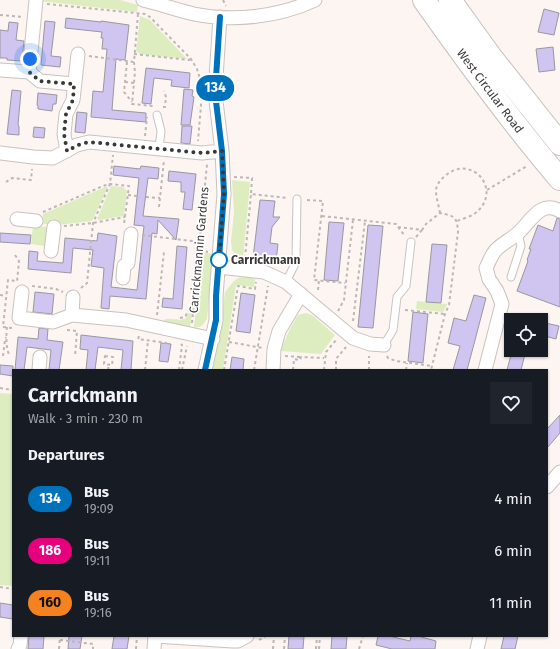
<!DOCTYPE html>
<html lang="en">
<head>
<meta charset="utf-8">
<style>
  body { margin:0; font-family:"Fira Sans",sans-serif; background:#20242c; color:#f1f3f6; height:100vh; display:flex; flex-direction:column; font-size:15px; white-space:nowrap }
  * { box-sizing:border-box; margin:0 }
  p { font-size:13px; color:#9ea1a6 }
  .icon { flex:none; width:22px; height:22px; fill:none; stroke:currentColor; stroke-width:2; stroke-linecap:round; stroke-linejoin:round }
  .map { position:relative; flex:1; overflow:hidden }
  .side { position:absolute; left:12px; top:369px; width:536px; height:268px; display:flex; flex-direction:column; background:#171b24; border-radius:0px; box-shadow:0 1px 3px #0004 }
  .side>* { flex:none }
  .badge { padding:0 8px; border-radius:13px; font-size:14px; line-height:26px }
  .buttons { position:absolute; left:504px; top:313px; display:grid; gap:8px }
  .buttons a { display:grid; place-items:center; width:44px; height:44px; border-radius:0px; background:#171b24; box-shadow:0 1px 3px #0004; font-size:20px }
  .you { position:absolute; width:20px; height:20px; margin:-10px; border:3px solid #fff; border-radius:50%; background:#1a73e8; box-shadow:0 0 0 6px #1a73e833 }
  .map>.badge { position:absolute; translate:-50% -50%; box-shadow:0 0 0 2px #fff }
  h2 { padding:0 16px; font-size:15px; line-height:36px }
  .round { display:grid; place-items:center; flex:none; width:42px; height:42px; border-radius:0px; background:#20242c }
  .overview { display:flex; align-items:center; justify-content:space-between; height:68px; padding:0 16px }
  h1 { font-size:19px; font-weight:700; line-height:30px }
  ul { padding:0; list-style:none }
  li { display:flex; align-items:center; gap:12px; height:52px; padding:0 16px }
  li div { flex:1 }
  li b { display:block; font-size:15px }
  li em { font-style:normal }
  li .badge { min-width:44px; font-weight:700; text-align:center }
  .map>svg:first-child { display:block }
  .green { fill:#ddedbf }
  .building { fill:#d0c4f1; stroke:#99989e }
  .lines { fill:none; stroke-linecap:round; stroke-linejoin:round }
  .lane-casing { stroke:#c9c2bf; stroke-width:9 }
  .street-casing { stroke:#c9c2bf; stroke-width:15 }
  .highway-casing { stroke:#c9c2bf; stroke-width:24 }
  .path { stroke:#bdb7b5; stroke-width:2; stroke-dasharray:3 3; stroke-linecap:butt }
  .lane { stroke:#fff; stroke-width:7 }
  .street { stroke:#fff; stroke-width:13 }
  .highway { stroke:#fff; stroke-width:22 }
  .line-casing { stroke:#fff; stroke-width:9 }
  .line { stroke:#0072bc; stroke-width:6 }
  .walk { stroke:#3a3736; stroke-width:4; stroke-dasharray:0 7.2 }
  .stop-dot { fill:#fff; stroke:#0072bc; stroke-width:2 }
  .labels { text-anchor:middle; stroke-width:3.5; stroke-linejoin:round; paint-order:stroke }
  .street-label { font-size:12px; fill:#3a3736; stroke:#fff }
  .stop-label { font-size:12px; font-weight:bold; fill:#3a3736; stroke:#fff; text-anchor:start }
</style>
</head>
<body>
<div class="map">
<svg width="560" height="649" viewBox="0 0 560 649">
  <rect width="100%" height="100%" fill="#fcf5f2"/>
  <!-- green -->
  <path class="green" d="M39,0h81l18,5 -1,7 -98,-11z
    M140,16l10,4 37,39 -47,-5 -4,-3z
    M232,180l18,2 -7,78 -4,-1 -7,-9 -1,-9 3,-28z
    M111,186l12,1 4,4 -3,25 -25,4 -2,-1z
    M105,187h3l-16,34 -35,4 -15,-1 1,-10z
    M33,226l15,1 -3,19 -14,-2z
    M202,252l11,2 -6,65c-4,6 -6,9 -13,8z
    M245,277l10,2 -1,8 -18,-2 -13,85h-12l10,-46 4,-32 8,-10 5,-4z
    M417,301l30,3v1l-4,7 -27,-3z
    M193,306l-3,22 -27,-5 2,-4c7,-1 14,2 20,0z
    M306,313l6,2 23,20 -14,19 -40,-3c4,-13 10,-25 17,-36z
    M0,393l13,1v192l-13,-1z"/>
  <!-- building -->
  <path class="building" d="M544,9l15,4 -5,22 -16,-3z
    M66,18l35,4v-1l28,4 -4,35 -9,-1 -4,51 34,3v9l-55,-5 2,-26 10,1 4,-43h-5l1,-11h-2l1,-6 -37,-4z
    M45,21l10,1 -4,34 10,1 -1,10 -19,-2z
    M9,22l9,1 -2,17 8,1 -2,20 -15,-1v-2h-7v-28l8,1z
    M553,47l2,23 -16,2 -3,-23z
    M146,68l44,5 -1,15 -18,-2 1,-6 -18,-2 -3,26 -9,-1z
    M184,89l9,1 -1,6 2,1 -4,28h-9z
    M12,90l9,1 -3,34 1,1v9l-12,-1z
    M38,93l19,2 -1,9h-3l-1,7 -14,-2v-3l-1,-1z
    M77,112l10,1 -2,20 -10,-1z
    M182,126h10l-2,18 -9,-1z
    M34,127l11,1 -1,10 -11,-1z
    M114,166l26,3 1,-3 18,2 -1,11 -10,-1 -5,38 36,3 -3,21 -18,-20 -1,14 -5,-1 -6,66 -36,-3 -1,13 -8,-1 3,-40 -13,-2 2,-16 -20,-2 -2,25 -43,-4 1,-18 9,1 -1,9 26,2 2,-25 32,3 1,-8 19,3 -6,51 26,3 7,-64 -10,-1 5,-47 -26,-3z
    M169,171l27,3 -4,36 -9,-1 2,-17h-4v-10l-13,-1z
    M260,200l15,1 -2,16h7l-8,10 -2,16 8,1 -2,17 -23,-3z
    M557,218l3,1v88l-43,-16 11,-30 -1,-1 4,-11h-2l9,-24 15,6z
    M329,222l15,1 -6,58 -14,-1z
    M368,225l15,1 -10,102 -15,-1z
    M0,233l31,2 -1,9 -30,-2z
    M432,244l15,1 -6,58 -15,-1z
    M177,246l10,1 -5,62 -20,-2 1,-9 10,1z
    M35,292l19,2 -2,20 -19,-2z
    M241,293l14,2 -5,38 -14,-2z
    M474,295l12,3 -12,46 -7,26h-14l7,-24 -12,-3 6,-25 12,3z
    M413,312l15,2 -5,49 -15,-2z
    M541,322l18,4 -3,13 -15,-4z
    M39,328l9,1 -1,11 16,2 -4,28h-10l2,-20 -24,-3 -3,23h-9l3,-33 20,2z
    M81,335l52,6 -2,29h-10l2,-20 -25,-3 -3,23h-9l2,-20 -8,-1z
    M161,343l10,1 -3,18 -9,-1z
    M512,351l13,3 -4,16h-14z
    M232,357l12,2 -1,11h-13z
    M0,365l13,1v10l-13,-2z
    M560,415v18l-13,15v-19z
    M0,603l13,2v14l-13,-2z
    M29,636h15l-1,13h-15z
    M69,636h13l-2,13h-12z
    M114,636h15l-2,13h-15z
    M289,636h15l-1,13h-15z
    M332,636h15l-1,13h-15z
    M378,636h11l21,5 1,-5h7l18,5 -1,8h-43l-16,-4z
    M504,636h14l-3,13h-14z"/>
  <g class="lines">
    <!-- lane casing -->
    <g class="lane-casing">
      <path id="lane" d="M157,115l4,16 -2,17
        M511,277l10,-31 -3,-13
        M286,282l8,-16 2,-7 1,-60
        M384,345l9,-15 4,-33 9,-11 5,-44"/>
    </g>
    <!-- street casing -->
    <g class="street-casing">
      <path id="street" d="M143,0c17,4 34,10 51,14 40,8 84,3 121,-14
        M0,70l29,2 11,9 34,3
        M29,72l7,-72
        M67,151l-3,-17 2,-20 7,-14 5,-46
        M0,153l33,4 20,1 24,-13 12,-3 113,11 20,-2
        M17,219l19,2
        M51,251l3,-24
        M219,267l45,5 22,10 67,56 17,6 14,1
        M123,278l1,-12 4,-3 3,-29
        M22,292l-3,26 34,4 19,-7 54,5 87,19
        M72,315l1,-18
        M39,370l1,-13
        M205,370l11,-50v-24l8,-102 -2,-43 -7,-58 5,-76
        M273,370l1,-21 5,-18 22,-37
        M485,370l17,-66 -5,-13 -8,-12 -3,-11c3,-6 5,-12 9,-17 6,-7 15,-11 22,-17 13,-11 23,-35 43,-23
        M547,487l13,-15
        M155,636l78,5h5l9,-5
        M18,649l2,-4 1,-9
        M154,649l1,-13
        M477,649l3,-13"/>
    </g>
    <!-- highway casing -->
    <g class="highway-casing">
      <path id="highway" d="M424,0c43,61 87,122 136,179
        M450,0l41,57 69,87"/>
    </g>
    <!-- path -->
    <path class="path" d="M223,0l3,6
      M47,4l98,10 5,3 41,42 6,10 4,13 1,11 -4,48
      M138,14l-4,48 1,10 -3,32 21,2
      M0,15l23,2
      M134,54l55,6 2,-1
      M89,56l45,6
      M127,62l-3,30 8,10
      M125,82l9,1
      M163,107h2l1,-10 -2,-6
      M145,136l2,-19
      M234,177l18,1 -1,16
      M6,182l6,-4 19,2 1,-11
      M487,190l40,-24
      M128,195l9,1
      M146,197l14,1
      M307,200l16,1 -9,79 31,3
      M159,207l5,-47
      M43,212l60,-26 7,-2 19,2 -5,38
      M440,213c-1,-7 -4,-15 -4,-22 0,-6 4,-11 9,-15 27,-24 60,16 29,38 -5,3 -12,5 -17,7
      M322,216l74,8 2,3 24,3 4,-6 14,-11c15,3 17,4 18,19l-9,73 -4,9 -14,56
      M64,226l29,-3 32,-6
      M398,227l7,9
      M142,235l58,7
      M416,237l6,-7
      M200,250l8,2
      M15,255l4,6 -2,21
      M245,258l6,-64 37,4
      M32,286l24,3 7,3
      M81,288l6,-5 6,-60 17,-39 3,-29
      M318,290l1,-10
      M0,295l6,1
      M405,310l40,4
      M338,311l6,-11 9,-80
      M157,315l7,-63
      M180,318l5,-1 9,-16
      M353,321l12,-100
      M192,323l15,-159
      M7,327c-1,6 -1,22 2,27
      M12,328l-9,-1 5,-47 8,1
      M67,330l10,1 -2,25
      M139,336l-1,3 29,4
      M229,342l34,6
      M3,356l2,-16 1,-3
      M105,356l8,1 -1,8 -8,-1z
      M285,356l16,1
      M387,356l1,2 8,3 36,5
      M108,370l1,-5
      M145,370l3,-30
      M179,370l3,-25 -1,-1
      M182,370l5,-24
      M224,370l14,-84 17,3 1,-7
      M254,370l14,-84
      M293,370l1,-11 6,1 1,-3 23,1
      M324,370l2,-18 11,-13
      M336,370v-11l10,-12
      M369,370v-14
      M406,370l1,-7
      M0,388l13,2
      M0,587l13,2
      M60,640l33,4v5
      M259,640l7,-4
      M59,649l1,-13
      M136,649l1,-13
      M273,649l1,-13
      M284,649l1,-13
      M316,649l1,-13
      M319,649l1,-13
      M359,649l4,-13"/>
    <!-- lane -->
    <use href="#lane" class="lane"/>
    <!-- street -->
    <use href="#street" class="street"/>
    <!-- highway -->
    <use href="#highway" class="highway"/>
  </g>
  <g class="lines">
    <!-- line casing -->
    <g class="line-casing">
      <path id="line" d="M205,370l11,-50v-24l8,-102 -2,-43 -7,-58 5,-76"/>
    </g>
    <!-- line -->
    <use href="#line" class="line"/>
    <!-- walk -->
    <path class="walk" d="M30,59l-1,13 11,9 34,3 -1,16 -7,14 -2,20 3,17 11,-6 11,-3 113,11 20,-2 2,43 -5,66"/>
  </g>
  <!-- markers -->
  <circle class="stop-dot" cx="219" cy="260" r="8"/>
  <g class="labels">
    <!-- street labels -->
    <g class="street-label">
      <text transform="translate(490 91) rotate(53)" y="4">West Circular Road</text>
      <text transform="translate(199 250) rotate(-85)" y="4">Carrickmannin Gardens</text>
    </g>
    <!-- stop labels -->
    <g class="stop-label">
      <text x="231" y="264">Carrickmann</text>
    </g>
  </g>
</svg>
<div class="buttons">
<a><svg class="icon" aria-label="locate" viewBox="0 0 24 24"><circle cx="12" cy="12" r="6"/><path d="M12 2v4M12 18v4M2 12h4M18 12h4"/></svg></a>
</div>
<div class="you" style="left:30px;top:59px"></div>
<b class="badge" style="left:215px;top:88px;background:#0072bc;color:#fff">134</b>
<section class="side">
<div class="overview"><div><h1>Carrickmann</h1><p>Walk · 3 min · 230 m</p></div><a class="round"><svg class="icon" aria-label="heart" viewBox="0 0 24 24"><path d="M12 20l-8-8c-3-5 5-10 8-4 3-6 11-1 8 4z"/></svg></a></div>
<h2>Departures</h2>
<ul>
<li><span class="badge" style="background:#0072bc;color:#fff">134</span><div><b>Bus</b><p>19:09</p></div><em>4 min</em></li>
<li><span class="badge" style="background:#e6007e;color:#fff">186</span><div><b>Bus</b><p>19:11</p></div><em>6 min</em></li>
<li><span class="badge" style="background:#f58220;color:#111">160</span><div><b>Bus</b><p>19:16</p></div><em>11 min</em></li>
</ul>
</section>
</div>
</body>
</html>
